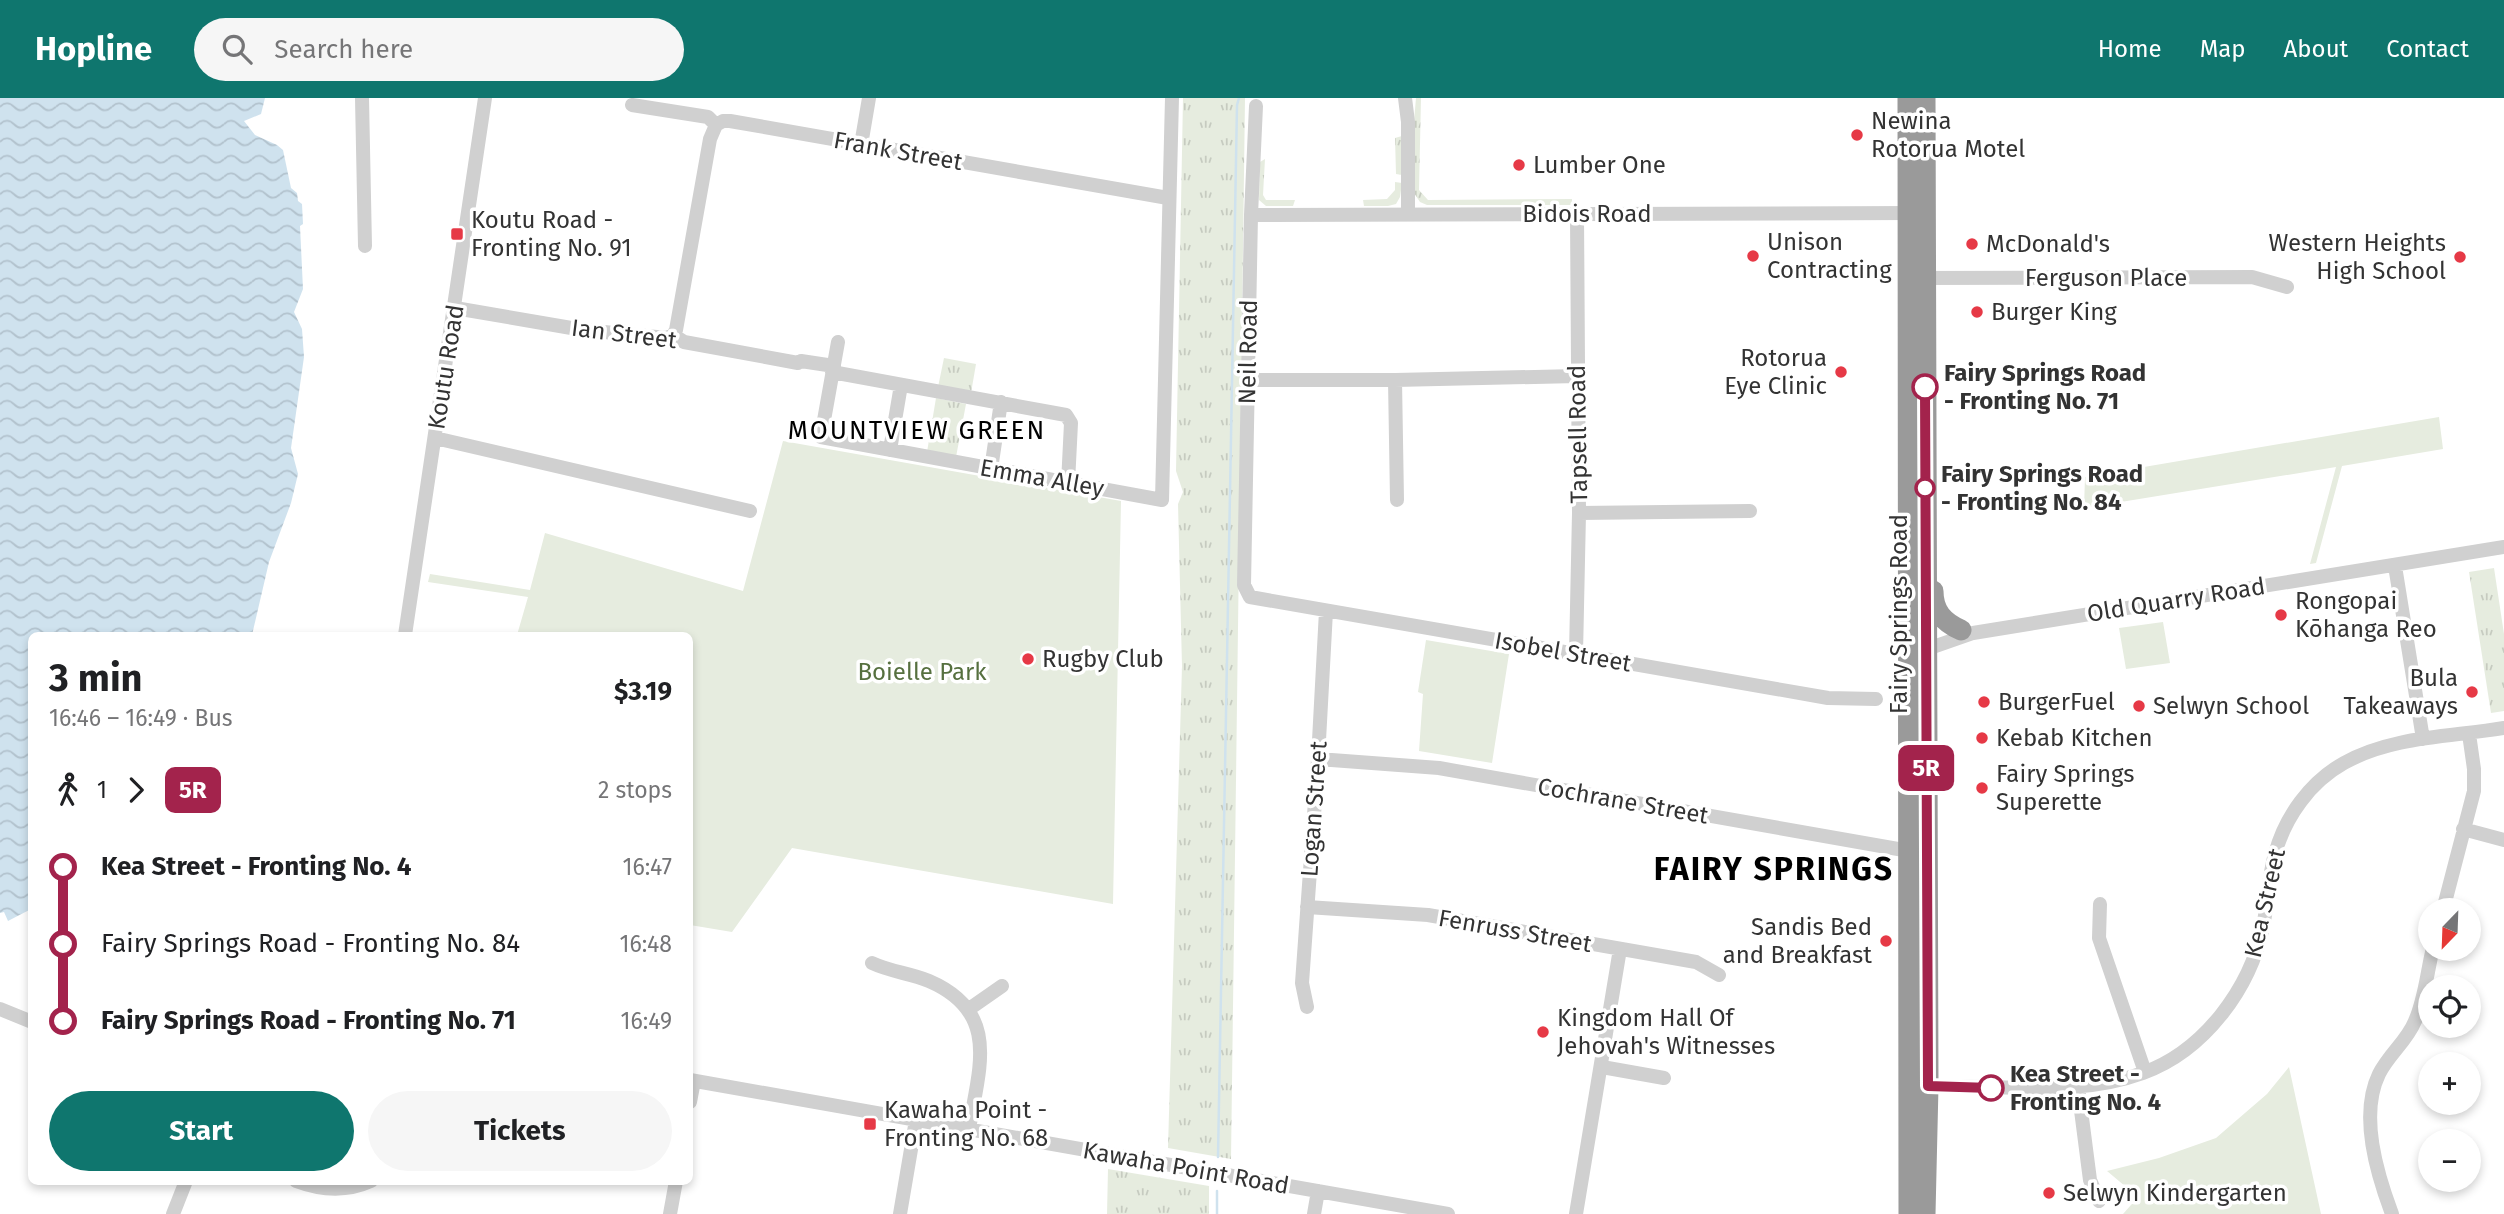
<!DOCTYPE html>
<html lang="en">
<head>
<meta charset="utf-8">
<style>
  body { margin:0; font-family:"Fira Sans",sans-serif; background:#f6f6f6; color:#202124; height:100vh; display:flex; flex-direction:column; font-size:26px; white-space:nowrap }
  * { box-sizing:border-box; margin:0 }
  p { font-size:23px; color:#757577 }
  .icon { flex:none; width:38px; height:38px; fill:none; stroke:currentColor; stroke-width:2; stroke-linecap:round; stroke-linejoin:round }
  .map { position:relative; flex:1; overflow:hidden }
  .side { position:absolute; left:28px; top:534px; width:665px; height:553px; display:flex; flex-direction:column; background:#fff; border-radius:10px; box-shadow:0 4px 10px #0003 }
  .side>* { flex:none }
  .badge { padding:0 14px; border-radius:10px; font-size:24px; line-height:46px }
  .needle { width:46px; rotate:203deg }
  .buttons { position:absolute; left:2418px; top:800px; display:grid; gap:14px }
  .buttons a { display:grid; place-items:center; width:63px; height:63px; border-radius:50%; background:#fff; box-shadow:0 4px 10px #0003; font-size:35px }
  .map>.badge { position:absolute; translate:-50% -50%; box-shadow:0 0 0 4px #fff }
  .legs { display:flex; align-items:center; gap:10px; height:77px; padding:0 21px; font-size:23px }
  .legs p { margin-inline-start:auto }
  .overview { display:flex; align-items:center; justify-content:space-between; height:119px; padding:0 21px }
  h1 { font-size:38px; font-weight:700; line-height:52px }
  .cta { display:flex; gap:14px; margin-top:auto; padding:14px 21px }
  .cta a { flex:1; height:80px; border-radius:42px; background:#0f766e; color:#fff; font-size:28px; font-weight:700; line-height:80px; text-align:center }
  .cta a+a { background:#f6f6f6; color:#202124 }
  ul { padding:0 21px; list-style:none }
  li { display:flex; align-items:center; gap:24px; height:77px; font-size:26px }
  li i { display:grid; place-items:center; width:10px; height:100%; margin:0 9px; background:currentColor }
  li i::after { content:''; width:18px; height:18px; margin:-9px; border:5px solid; border-radius:50%; background:#fff }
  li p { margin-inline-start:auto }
  li:first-child i { background:linear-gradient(#0000 50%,currentColor 0) }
  li:last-child i { background:linear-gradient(currentColor 50%,#0000 0) }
  header { display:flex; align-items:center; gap:42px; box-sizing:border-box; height:98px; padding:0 35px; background:#0f766e; color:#fff }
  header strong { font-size:33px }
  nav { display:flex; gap:38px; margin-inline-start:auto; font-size:24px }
  .search { width:490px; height:63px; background:#f6f6f6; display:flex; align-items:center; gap:18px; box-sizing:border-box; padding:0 24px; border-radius:38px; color:#757577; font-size:26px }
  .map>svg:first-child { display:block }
  .grass { fill:url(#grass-tufts) }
  .park { fill:#e6ecdf }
  .water { fill:url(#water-waves) }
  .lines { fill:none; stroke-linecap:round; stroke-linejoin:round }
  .stream { stroke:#cfe2ee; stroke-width:2.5 }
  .minor { stroke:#d0d0d0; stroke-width:14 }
  .highway { stroke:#9a9a9a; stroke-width:21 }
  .line-1-casing { stroke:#fff; stroke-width:16 }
  .line-1 { stroke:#a3234c; stroke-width:10 }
  .poi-dot { fill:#e63946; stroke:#fff; stroke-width:2.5 }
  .stop-1-dot { fill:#fff; stroke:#a3234c; stroke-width:3.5 }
  .labels { text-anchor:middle; stroke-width:7; stroke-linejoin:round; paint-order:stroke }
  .poi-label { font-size:24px; fill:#333; stroke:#fff; text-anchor:start }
  .street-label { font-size:24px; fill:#333; stroke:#fff }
  .stop-label { font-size:24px; font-weight:bold; fill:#333; stroke:#fff; text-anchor:start }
  .park-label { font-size:24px; fill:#56703f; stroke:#fff }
  .neighbourhood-label { font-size:26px; letter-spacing:2px; fill:#000; stroke:#fff }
  .district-label { font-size:32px; font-weight:bold; letter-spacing:2px; fill:#000; stroke:#fff }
</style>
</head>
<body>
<header>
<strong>Hopline</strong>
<div class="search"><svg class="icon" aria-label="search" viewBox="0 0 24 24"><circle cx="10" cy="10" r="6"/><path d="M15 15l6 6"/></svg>Search here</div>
<nav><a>Home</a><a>Map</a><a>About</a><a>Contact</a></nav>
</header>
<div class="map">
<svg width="2504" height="1116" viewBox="0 0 2504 1116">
  <defs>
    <pattern id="grass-tufts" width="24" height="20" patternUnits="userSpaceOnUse" patternTransform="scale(1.75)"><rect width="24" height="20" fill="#e6ecdf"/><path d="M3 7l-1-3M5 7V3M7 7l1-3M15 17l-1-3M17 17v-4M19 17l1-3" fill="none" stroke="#c6cbc0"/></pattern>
    <pattern id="water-waves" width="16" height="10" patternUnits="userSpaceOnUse" patternTransform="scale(1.75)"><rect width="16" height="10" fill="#cfe2ee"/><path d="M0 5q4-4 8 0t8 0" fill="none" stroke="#b2c2cd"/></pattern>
  </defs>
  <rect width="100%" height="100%" fill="#fff"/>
  <!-- grass -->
  <path class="grass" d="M1183,0h62l-14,1061 -63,-11 14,-482 -4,-162 5,-12 -7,-21z
    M1416,0h5l-2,92 9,10 144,-1v6h-145l-7,-3 -6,-9v-72z
    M1402,38v39l-6,-1 -1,-36z
    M1265,61l-2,36 3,5h29l-2,6h-27l-7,-6 1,-38z
    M1395,84l7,1 -2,14 -4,7 -8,2h-24l-1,-6 24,-1 8,-9z
    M944,260l32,6 -5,29 -33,-6z
    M936,300l30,6 -10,53 -29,-5z
    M2494,470l10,66v77l-13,2 -22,-141z
    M1108,1071l101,17v28h-102z"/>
  <!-- park -->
  <path class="park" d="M2439,319l4,32 -101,17 -26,97 -6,1 26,-97 -252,41 1,-31z
    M783,343l338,60 -8,403 -321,-56 -60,84 -42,-7v-290h-173l11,-38 -100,-15 2,-8 100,16 15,-57 198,58z
    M2163,524l7,41 -44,6 -7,-41z
    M1426,542l83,14 -17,109 -73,-12 4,-57 -5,-2z
    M2289,969l32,147h-198l15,-17 -31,-26 52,-13 57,-20 51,-44z"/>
  <!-- water -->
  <path class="water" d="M0,0h265l-4,16 -17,7 11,14 22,10 6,5 8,38 6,5 1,8 4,3 1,20 -3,2 3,63 -9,23 8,17 2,28 -13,91 7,26 -7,29 -22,59 -17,73h-220l-1,274 -23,12 -4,-9 -4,1z"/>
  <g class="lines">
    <!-- stream -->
    <path class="stream" d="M1218,1059l19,-1052 2,-7
      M1217,1116v-23"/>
    <!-- minor -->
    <path class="minor" d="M362,0l3,148
      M1405,0l3,24v91
      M632,7l76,12 8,8 7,-4h7l438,77
      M1256,8l-5,109 -7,370 6,12 578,101 48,1
      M861,47l8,-47
      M1251,117l663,-2
      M1919,180l333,-1 35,10
      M455,210l128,22 84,8 6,-3 11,7 114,21 3,-2 33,5
      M673,237l3,-5 34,-191 6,-14
      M838,244l-17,95 341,63 10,-402
      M832,274l234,43 5,8 -3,60
      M1248,282h147l182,-4
      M1395,282l2,120
      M435,340l315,73
      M890,352l11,-65
      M991,371l10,-67
      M1579,415l171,-2
      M2395,468l28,173
      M405,537l80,-537
      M1926,554l7,-5 40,-14 531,-86
      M1576,556l3,-141 -2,-298
      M1318,661l121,9 476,84
      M2463,731l41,11
      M2100,806l-1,34 46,134
      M1307,809l121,8 268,47 23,13
      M2443,812l31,-119v-22l-5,-35
      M872,865c19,9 38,10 57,18 72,31 50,87 40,148
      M1307,909l-5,-24 16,-224 8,-148
      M0,911l32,13
      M969,911l33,-23
      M1602,969l62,11
      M690,982l758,134
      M1922,989c74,-4 150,12 221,-14 61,-22 107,-84 120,-146 5,-24 5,-49 12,-73 10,-37 35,-72 69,-91 48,-27 107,-26 160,-35
      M2078,989l12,93 9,21
      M690,1004l4,-21
      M296,1083c24,9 51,11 75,0
      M173,1116l13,-33
      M670,1116l6,-33
      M900,1116l16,-94
      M1314,1116l4,-23
      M1576,1116l44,-265
      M2392,1116c-15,-40 -33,-99 -13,-140 10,-20 28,-33 36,-53 10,-22 12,-49 18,-73"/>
    <!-- highway -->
    <path class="highway" d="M1908,0l1,1116
      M1925,0l3,988 -3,128
      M1933,493c0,20 10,31 28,39"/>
  </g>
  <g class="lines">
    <!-- line-1 casing -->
    <g class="line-1-casing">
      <path id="line-1" d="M1925,289l3,699 63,2"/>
    </g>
    <!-- line-1 -->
    <use href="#line-1" class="line-1"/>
  </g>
  <!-- markers -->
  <g class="poi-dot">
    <circle cx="1857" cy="37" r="7"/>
    <circle cx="1519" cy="67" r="7"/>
    <rect x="450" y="129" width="14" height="14" rx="3.5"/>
    <circle cx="1972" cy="146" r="7"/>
    <circle cx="1753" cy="158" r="7"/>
    <circle cx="2460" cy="159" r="7"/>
    <circle cx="1977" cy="214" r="7"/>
    <circle cx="1841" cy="274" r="7"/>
    <circle cx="2281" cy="517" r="7"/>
    <circle cx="1028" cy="561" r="7"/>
    <circle cx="2472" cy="594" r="7"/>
    <circle cx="1984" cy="604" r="7"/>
    <circle cx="2139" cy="608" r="7"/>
    <circle cx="1982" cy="640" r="7"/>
    <circle cx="1982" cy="690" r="7"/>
    <circle cx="1886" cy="843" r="7"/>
    <circle cx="1543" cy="934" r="7"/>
    <rect x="863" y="1019" width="14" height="14" rx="3.5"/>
    <circle cx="2049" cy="1095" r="7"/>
  </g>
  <g class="stop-1-dot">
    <circle cx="1925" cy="289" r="12"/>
    <circle cx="1925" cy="390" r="9"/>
    <circle cx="1991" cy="990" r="12"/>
  </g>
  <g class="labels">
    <!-- poi labels -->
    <g class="poi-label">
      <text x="1871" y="31">Newina<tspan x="1871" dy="28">Rotorua Motel</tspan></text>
      <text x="1533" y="75">Lumber One</text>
      <text x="471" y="130">Koutu Road -<tspan x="471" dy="28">Fronting No. 91</tspan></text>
      <text x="1767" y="152">Unison<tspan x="1767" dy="28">Contracting</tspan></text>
      <text x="2446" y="153" text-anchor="end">Western Heights<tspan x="2446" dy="28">High School</tspan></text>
      <text x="1986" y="154">McDonald's</text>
      <text x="1991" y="222">Burger King</text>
      <text x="1827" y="268" text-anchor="end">Rotorua<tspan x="1827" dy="28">Eye Clinic</tspan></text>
      <text x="2295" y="511">Rongopai<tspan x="2295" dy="28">Kōhanga Reo</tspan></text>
      <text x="1042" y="569">Rugby Club</text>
      <text x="2458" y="588" text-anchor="end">Bula<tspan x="2458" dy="28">Takeaways</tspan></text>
      <text x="1998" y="612">BurgerFuel</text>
      <text x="2153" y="616">Selwyn School</text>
      <text x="1996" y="648">Kebab Kitchen</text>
      <text x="1996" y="684">Fairy Springs<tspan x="1996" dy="28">Superette</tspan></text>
      <text x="1872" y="837" text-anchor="end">Sandis Bed<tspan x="1872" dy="28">and Breakfast</tspan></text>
      <text x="1557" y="928">Kingdom Hall Of<tspan x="1557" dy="28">Jehovah's Witnesses</tspan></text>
      <text x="884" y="1020">Kawaha Point -<tspan x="884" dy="28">Fronting No. 68</tspan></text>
      <text x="2063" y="1103">Selwyn Kindergarten</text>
    </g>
    <!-- street labels -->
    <g class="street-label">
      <text transform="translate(898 53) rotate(10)" y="8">Frank Street</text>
      <text x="1587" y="124">Bidois Road</text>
      <text x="2106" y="188">Ferguson Place</text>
      <text transform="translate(624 236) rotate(7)" y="8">Ian Street</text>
      <text transform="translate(1248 254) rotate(-89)" y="8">Neil Road</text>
      <text transform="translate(446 269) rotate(-81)" y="8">Koutu Road</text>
      <text transform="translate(1578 336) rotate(-91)" y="8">Tapsell Road</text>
      <text transform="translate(1042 380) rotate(10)" y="8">Emma Alley</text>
      <text transform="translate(2176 502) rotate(-9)" y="8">Old Quarry Road</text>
      <text transform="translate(1899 516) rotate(-90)" y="8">Fairy Springs Road</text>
      <text transform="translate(1563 554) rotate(10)" y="8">Isobel Street</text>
      <text transform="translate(1623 703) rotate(10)" y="8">Cochrane Street</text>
      <text transform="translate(1314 711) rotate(-86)" y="8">Logan Street</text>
      <text transform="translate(2265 805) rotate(-77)" y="8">Kea Street</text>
      <text transform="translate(1515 833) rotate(10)" y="8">Fenruss Street</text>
      <text transform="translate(1186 1070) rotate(10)" y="8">Kawaha Point Road</text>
    </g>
    <!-- stop labels -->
    <g class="stop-label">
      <text x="1944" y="283">Fairy Springs Road<tspan x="1944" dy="28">- Fronting No. 71</tspan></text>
      <text x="1941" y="384">Fairy Springs Road<tspan x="1941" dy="28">- Fronting No. 84</tspan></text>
      <text x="2010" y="984">Kea Street -<tspan x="2010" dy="28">Fronting No. 4</tspan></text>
    </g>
    <!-- park labels -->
    <g class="park-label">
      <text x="922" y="582">Boielle Park</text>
    </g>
    <!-- neighbourhood labels -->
    <g class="neighbourhood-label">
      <text x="917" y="341">MOUNTVIEW GREEN</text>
    </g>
    <!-- district labels -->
    <g class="district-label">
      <text x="1774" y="782">FAIRY SPRINGS</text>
    </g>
  </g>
</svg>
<div class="buttons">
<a><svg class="needle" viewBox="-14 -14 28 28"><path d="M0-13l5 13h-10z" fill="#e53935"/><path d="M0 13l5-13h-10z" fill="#757577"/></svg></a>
<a><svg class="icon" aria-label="locate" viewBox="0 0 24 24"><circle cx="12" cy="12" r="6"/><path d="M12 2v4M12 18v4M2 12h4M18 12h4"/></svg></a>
<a>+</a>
<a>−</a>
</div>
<b class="badge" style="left:1926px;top:670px;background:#a3234c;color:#fff">5R</b>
<section class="side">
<div class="overview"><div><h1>3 min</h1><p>16:46 – 16:49 · Bus</p></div><b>$3.19</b></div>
<div class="legs"><svg class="icon" aria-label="walk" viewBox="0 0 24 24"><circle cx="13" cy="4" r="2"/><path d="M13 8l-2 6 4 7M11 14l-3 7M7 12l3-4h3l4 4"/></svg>1<svg class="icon" aria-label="forward" viewBox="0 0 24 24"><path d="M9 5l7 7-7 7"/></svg><b class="badge" style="background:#a3234c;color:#fff">5R</b><p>2 stops</p></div>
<ul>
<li><i style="color:#a3234c"></i><b>Kea Street - Fronting No. 4</b><p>16:47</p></li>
<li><i style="color:#a3234c"></i><span>Fairy Springs Road - Fronting No. 84</span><p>16:48</p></li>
<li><i style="color:#a3234c"></i><b>Fairy Springs Road - Fronting No. 71</b><p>16:49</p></li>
</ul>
<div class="cta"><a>Start</a><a>Tickets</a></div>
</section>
</div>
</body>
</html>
